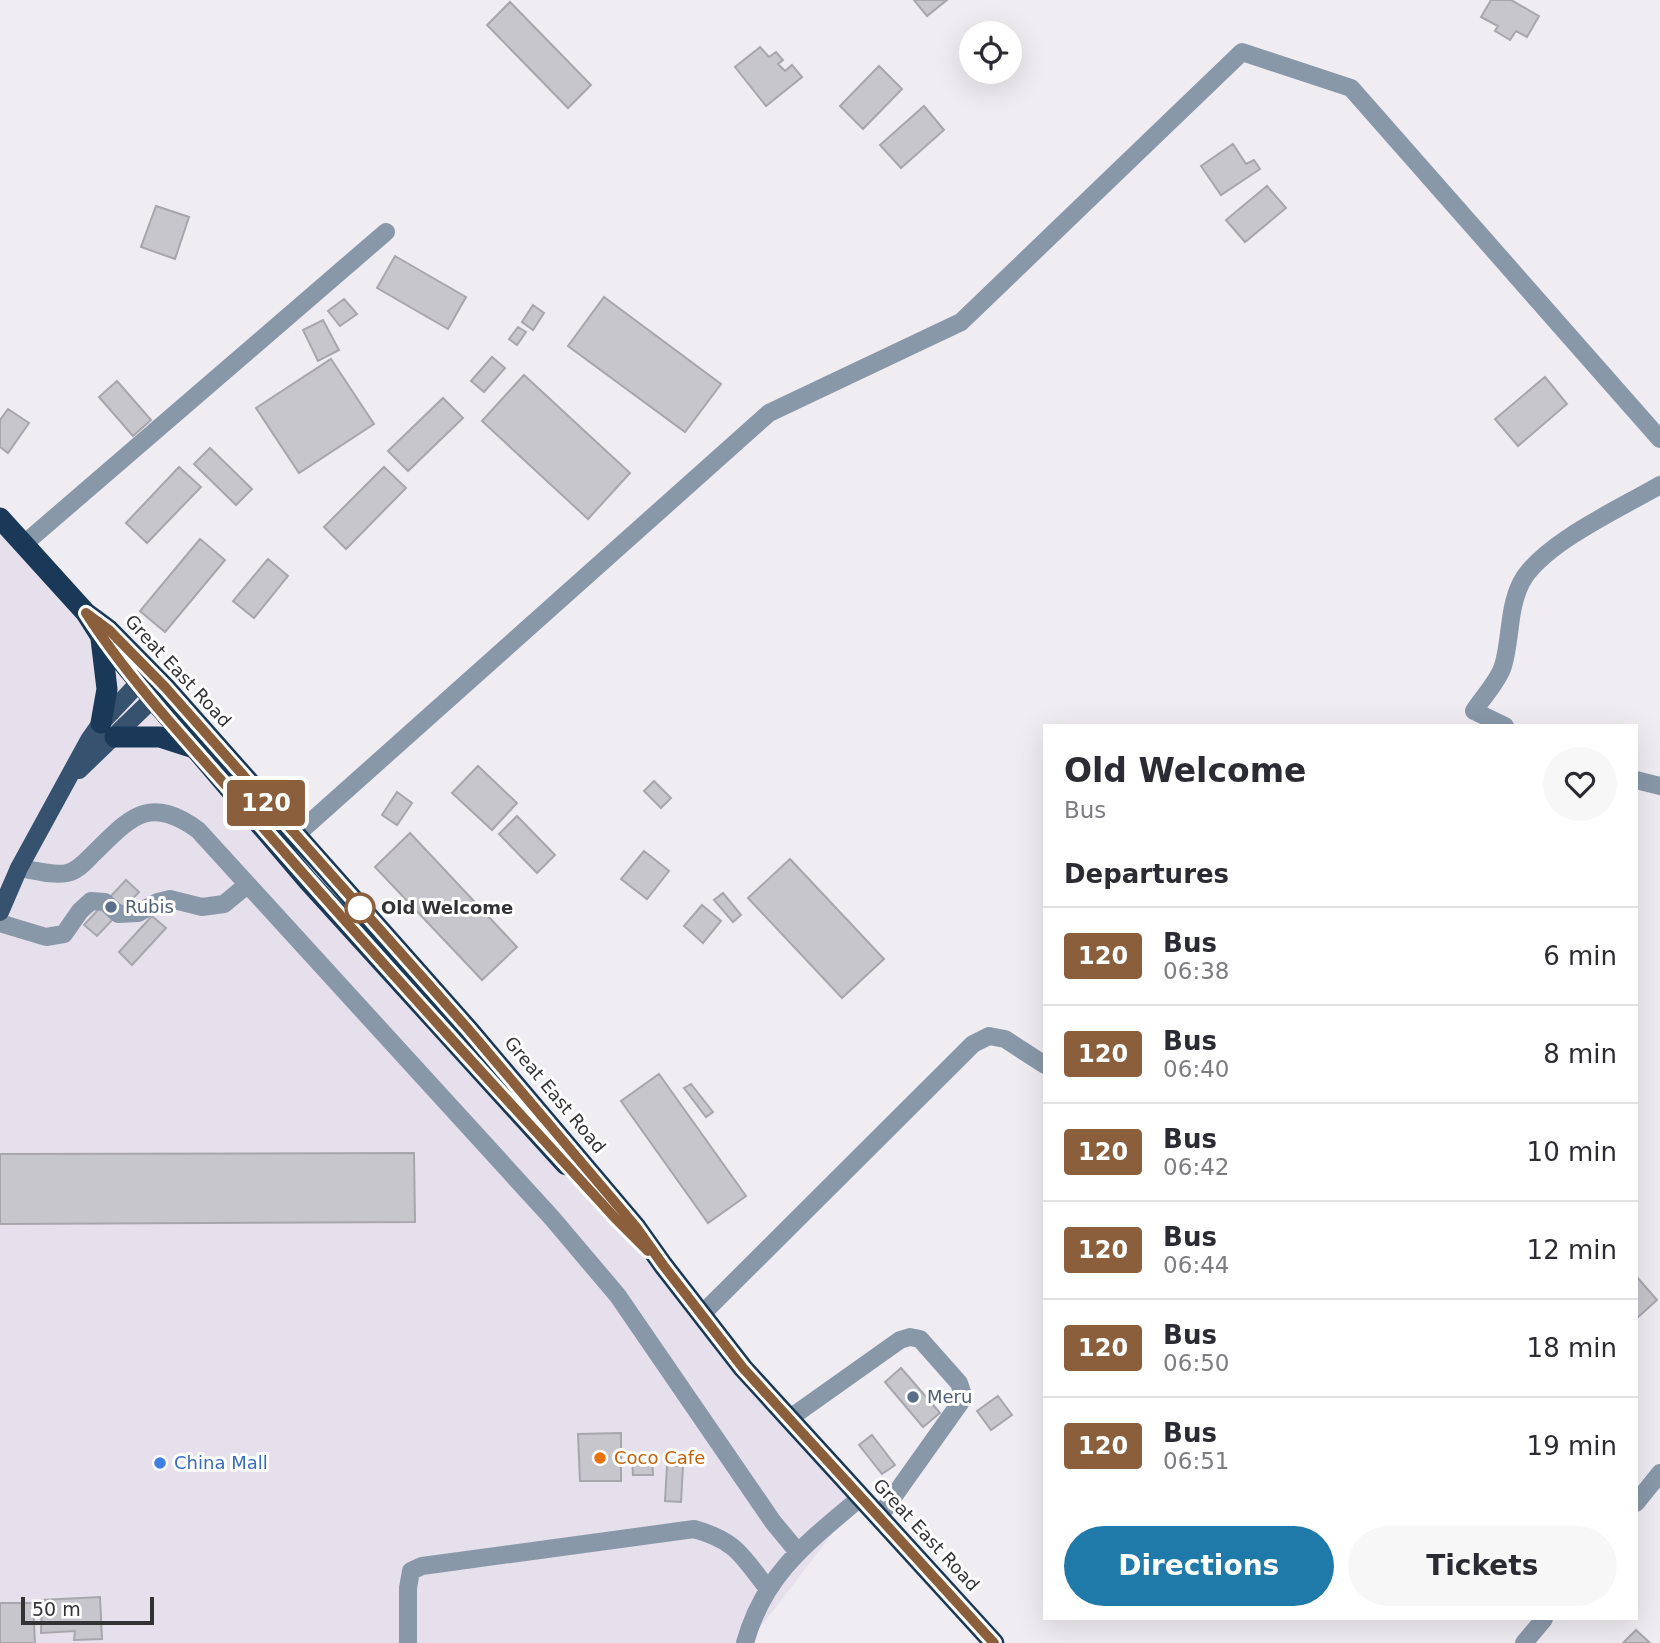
<!DOCTYPE html>
<html lang="en">
<head>
<meta charset="utf-8">
<style>
  body { margin:0; font-family:"DejaVu Sans",sans-serif; background:#f7f7f7; color:#2b2b33; height:100vh; display:flex; flex-direction:column; font-size:26px; white-space:nowrap }
  * { box-sizing:border-box; margin:0 }
  p { font-size:23px; color:#7c7c81 }
  .icon { flex:none; width:38px; height:38px; fill:none; stroke:currentColor; stroke-width:2; stroke-linecap:round; stroke-linejoin:round }
  .map { position:relative; flex:1; overflow:hidden }
  .side { position:absolute; left:1043px; top:724px; width:595px; height:896px; display:flex; flex-direction:column; background:#fff; border-radius:0px; box-shadow:0 7px 28px #0002 }
  .side>* { flex:none }
  .badge { padding:0 14px; border-radius:5px; font-size:24px; line-height:46px }
  .fabs { position:absolute; left:959px; top:21px; display:grid; gap:14px }
  .fabs a { display:grid; place-items:center; width:63px; height:63px; border-radius:50%; background:#fff; box-shadow:0 7px 28px #0002; font-size:35px }
  .scale { position:absolute; left:21px; bottom:18px; width:133px; box-sizing:border-box; padding-left:7px; border:4px solid #333235; border-top:0; font-size:19px; line-height:24px; white-space:nowrap; color:#333235; -webkit-text-stroke:5px #fff; paint-order:stroke }
  .map>.badge { position:absolute; translate:-50% -50%; box-shadow:0 0 0 4px #fff }
  h2 { padding:0 21px; font-size:26px; line-height:63px }
  .round { display:grid; place-items:center; flex:none; width:74px; height:74px; border-radius:37px; background:#f7f7f7 }
  .head { display:flex; align-items:center; justify-content:space-between; height:119px; padding:0 21px }
  h1 { font-size:33px; font-weight:700; line-height:52px }
  .button { display:flex; gap:14px; margin-top:auto; padding:14px 21px }
  .button a { flex:1; height:80px; border-radius:42px; background:#207aa9; color:#fff; font-size:28px; font-weight:700; line-height:80px; text-align:center }
  .button a+a { background:#f7f7f7; color:#2b2b33 }
  ul { padding:0; list-style:none }
  li { display:flex; align-items:center; gap:21px; height:98px; padding:0 21px; border-top:2px solid #e1e1e2 }
  li div { flex:1 }
  li b { display:block; font-size:26px }
  li em { font-style:normal }
  li .badge { min-width:77px; font-weight:700; text-align:center }
  .map>svg:first-child { display:block }
  .built { fill:#e6dfec }
  .building { fill:#c6c6cc; stroke:#a7a6ac; stroke-width:2 }
  .lines { fill:none; stroke-linecap:round; stroke-linejoin:round }
  .minor { stroke:#8998a9; stroke-width:18 }
  .major { stroke:#37526e; stroke-width:18 }
  .highway { stroke:#1a3959; stroke-width:21 }
  .line-casing { stroke:#fff; stroke-width:16 }
  .line { stroke:#8b5e3c; stroke-width:10 }
  .service-dot { fill:#5c6f8a; stroke:#fff; stroke-width:2.5 }
  .stop-dot { fill:#fff; stroke:#8b5e3c; stroke-width:3.5 }
  .food-dot { fill:#e8710a; stroke:#fff; stroke-width:2.5 }
  .shop-dot { fill:#3f7fe0; stroke:#fff; stroke-width:2.5 }
  .labels { text-anchor:middle; stroke-width:6; stroke-linejoin:round; paint-order:stroke }
  .street-label { font-size:18px; fill:#333235; stroke:#fff }
  .service-label { font-size:18px; fill:#4e5e75; stroke:#fff; text-anchor:start }
  .stop-label { font-size:18px; font-weight:bold; fill:#333235; stroke:#fff; text-anchor:start }
  .food-label { font-size:18px; fill:#c56008; stroke:#fff; text-anchor:start }
  .shop-label { font-size:18px; fill:#366cbe; stroke:#fff; text-anchor:start }
</style>
</head>
<body>
<div class="map">
<svg width="1660" height="1643" viewBox="0 0 1660 1643">
  <rect width="100%" height="100%" fill="#efecf2"/>
  <!-- built -->
  <path class="built" d="M0,524l860,974 -112,145h-748z"/>
  <!-- building -->
  <path class="building" d="M914,0h33l-20,16z
    M1491,0h20l28,16 -12,21 -11,-6 -6,9 -15,-9 3,-5 -17,-9z
    M510,2l81,83 -23,23 -81,-83z
    M760,47l9,10 7,-5 7,8 -5,4 7,7 7,-6 10,12 -36,29 -31,-39z
    M879,66l23,23 -39,40 -23,-23z
    M924,106l20,24 -43,38 -21,-23z
    M1233,144l13,20 8,-4 6,9 -39,26 -20,-29z
    M1267,186l19,22 -41,34 -19,-22z
    M156,206l33,11 -14,42 -34,-12z
    M395,256l71,41 -18,32 -71,-41z
    M604,297l117,87 -36,48 -117,-86z
    M344,299l13,15 -17,12 -12,-15z
    M533,305l11,8 -11,17 -11,-8z
    M323,320l16,30 -21,11 -15,-31z
    M518,327l8,5 -9,13 -8,-6z
    M492,357l13,11 -21,24 -13,-11z
    M331,359l43,65 -75,49 -43,-65z
    M524,375l106,98 -42,46 -106,-98z
    M1545,377l22,27 -49,42 -23,-27z
    M117,381l34,39 -18,16 -34,-39z
    M443,398l20,20 -55,53 -20,-20z
    M8,409l21,14 -21,30 -8,-6v-27z
    M210,448l42,41 -16,16 -42,-41z
    M179,467l22,20 -54,56 -21,-20z
    M384,467l22,21 -60,61 -22,-22z
    M200,539l25,21 -60,72 -25,-21z
    M268,559l20,17 -34,42 -21,-17z
    M478,766l39,37 -25,27 -40,-37z
    M654,781l17,17 -10,10 -17,-17z
    M397,792l15,11 -15,22 -15,-10z
    M517,816l38,39 -18,18 -38,-39z
    M410,833l107,114 -35,33 -107,-113z
    M644,851l25,20 -22,28 -26,-20z
    M790,859l94,100 -42,39 -94,-100z
    M126,880l13,12 -42,44 -13,-11z
    M723,893l18,22 -8,7 -19,-22z
    M702,905l19,16 -18,22 -19,-17z
    M152,916l14,12 -34,37 -13,-13z
    M659,1074l87,122 -38,27 -87,-122z
    M691,1084l22,28 -7,5 -22,-29z
    M414,1153l1,69 -415,2v-70z
    M1636,1276l21,24 -21,19z
    M901,1368l39,45 -17,14 -38,-45z
    M998,1396l14,19 -21,15 -14,-19z
    M621,1433v48h-41l-2,-47z
    M872,1435l23,30 -13,9 -23,-29z
    M632,1456h20l1,19h-20z
    M667,1466h16l-2,36 -16,-1z
    M100,1597l2,42 -28,1 1,-9 -34,2 1,-33z
    M0,1603h33l2,40h-35z
    M1636,1630l14,13h-27z"/>
  <g class="lines">
    <!-- minor -->
    <path class="minor" d="M24,544l362,-312
      M1474,711c8,-13 24,-29 29,-45 8,-26 5,-57 18,-83 20,-39 100,-75 139,-98
      M1474,711l31,15
      M1636,780l24,6
      M286,844l483,-431 192,-91 281,-270 109,36 309,351
      M19,868c15,2 33,8 48,5 11,-2 19,-12 26,-19 37,-36 55,-60 105,-24l354,388 66,78 155,226 24,29
      M0,923l46,14 18,-3 16,-23 11,-10 14,1 13,12 20,-1 20,-11 12,-3 32,8 22,-3 23,-19
      M702,1314l271,-270 16,-8 16,3 40,26
      M790,1418l110,-78 10,-3 10,2 39,44 3,9 -2,11 -81,114
      M1636,1503l24,-30
      M408,1643v-55l3,-17 11,-5 272,-37c43,12 48,27 74,60
      M745,1643c19,-69 63,-101 115,-145
      M1524,1643l20,-24"/>
    <!-- major -->
    <path class="major" d="M79,770l83,-80
      M0,912l19,-44 70,-128 12,-17 47,-50"/>
    <!-- highway -->
    <path class="highway" d="M0,518l86,95 14,22 53,64 155,182 258,284
      M86,613l23,17 56,57 304,343 167,197 27,38 80,103 251,275
      M101,639l6,50 -6,34
      M115,737h45l34,11"/>
  </g>
  <g class="lines">
    <!-- line casing -->
    <g class="line-casing">
      <path id="line" d="M648,1251l-32,-32c-120,-131 -241,-263 -358,-397 -57,-66 -125,-136 -172,-209l23,17 56,57 304,343 167,197 27,38 80,103 251,275"/>
    </g>
    <!-- line -->
    <use href="#line" class="line"/>
  </g>
  <!-- markers -->
  <g class="service-dot">
    <circle cx="111" cy="907" r="7"/>
    <circle cx="913" cy="1397" r="7"/>
  </g>
  <circle class="stop-dot" cx="360" cy="908" r="14"/>
  <circle class="food-dot" cx="600" cy="1458" r="7"/>
  <circle class="shop-dot" cx="160" cy="1463" r="7"/>
  <g class="labels">
    <!-- street labels -->
    <g class="street-label">
      <text transform="translate(178 671) rotate(47)" y="6">Great East Road</text>
      <text transform="translate(555 1095) rotate(50)" y="6">Great East Road</text>
      <text transform="translate(926 1535) rotate(47)" y="6">Great East Road</text>
    </g>
    <!-- service labels -->
    <g class="service-label">
      <text x="125" y="913">Rubis</text>
      <text x="927" y="1403">Meru</text>
    </g>
    <!-- stop labels -->
    <g class="stop-label">
      <text x="381" y="914">Old Welcome</text>
    </g>
    <!-- food labels -->
    <g class="food-label">
      <text x="614" y="1464">Coco Cafe</text>
    </g>
    <!-- shop labels -->
    <g class="shop-label">
      <text x="174" y="1469">China Mall</text>
    </g>
  </g>
</svg>
<div class="fabs">
<a><svg class="icon" aria-label="locate" viewBox="0 0 24 24"><circle cx="12" cy="12" r="6"/><path d="M12 2v4M12 18v4M2 12h4M18 12h4"/></svg></a>
</div>
<div class="scale">50 m</div>
<b class="badge" style="left:266px;top:803px;background:#8b5e3c;color:#fff">120</b>
<section class="side">
<div class="head"><div><h1>Old Welcome</h1><p>Bus</p></div><a class="round"><svg class="icon" aria-label="heart" viewBox="0 0 24 24"><path d="M12 20l-8-8c-3-5 5-10 8-4 3-6 11-1 8 4z"/></svg></a></div>
<h2>Departures</h2>
<ul>
<li><span class="badge" style="background:#8b5e3c;color:#fff">120</span><div><b>Bus</b><p>06:38</p></div><em>6 min</em></li>
<li><span class="badge" style="background:#8b5e3c;color:#fff">120</span><div><b>Bus</b><p>06:40</p></div><em>8 min</em></li>
<li><span class="badge" style="background:#8b5e3c;color:#fff">120</span><div><b>Bus</b><p>06:42</p></div><em>10 min</em></li>
<li><span class="badge" style="background:#8b5e3c;color:#fff">120</span><div><b>Bus</b><p>06:44</p></div><em>12 min</em></li>
<li><span class="badge" style="background:#8b5e3c;color:#fff">120</span><div><b>Bus</b><p>06:50</p></div><em>18 min</em></li>
<li><span class="badge" style="background:#8b5e3c;color:#fff">120</span><div><b>Bus</b><p>06:51</p></div><em>19 min</em></li>
</ul>
<div class="button"><a>Directions</a><a>Tickets</a></div>
</section>
</div>
</body>
</html>
